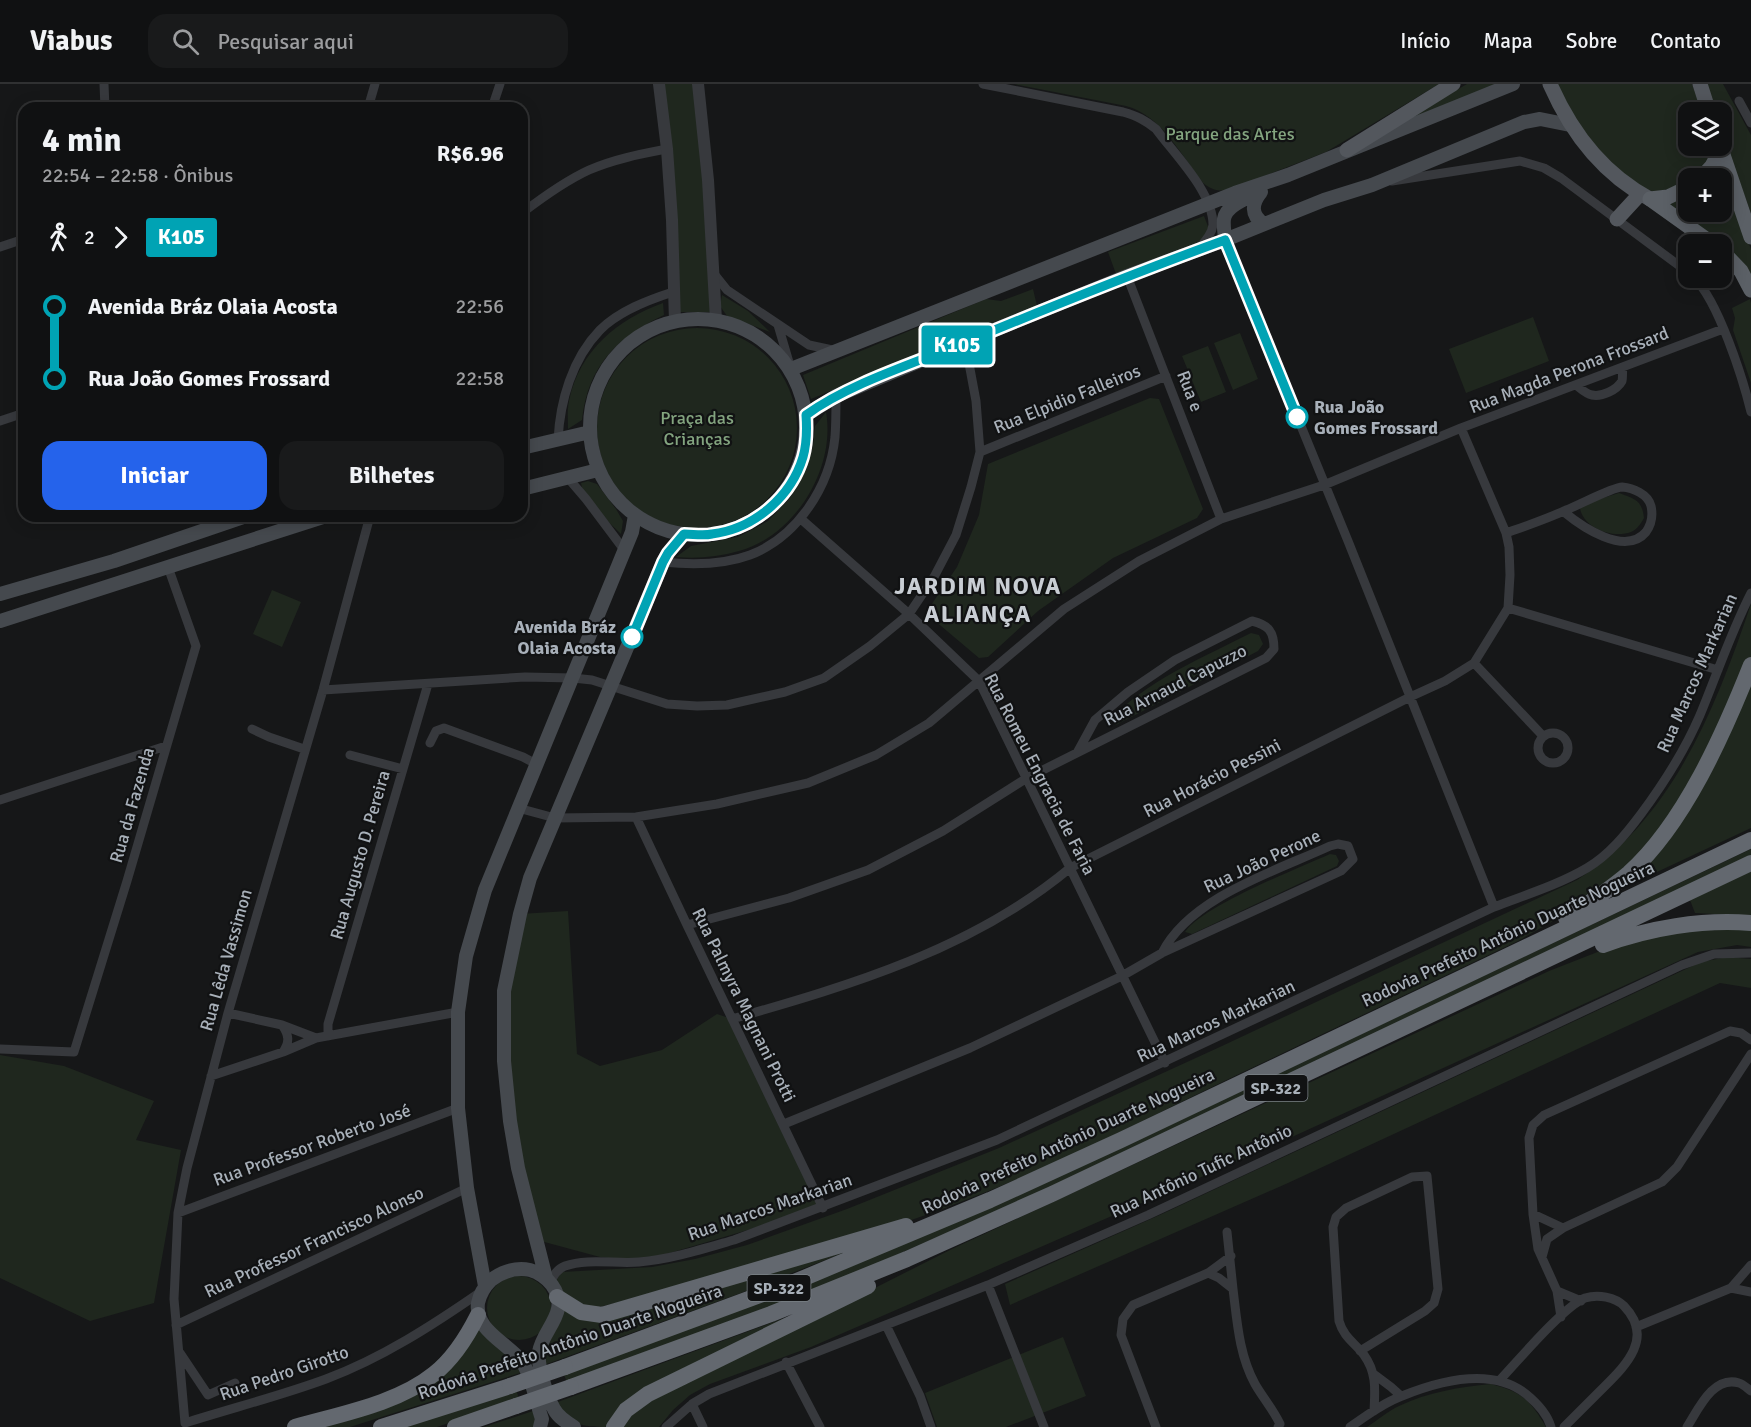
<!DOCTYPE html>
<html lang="pt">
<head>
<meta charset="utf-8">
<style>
  body { margin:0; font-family:Signika,sans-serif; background:#191a1b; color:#f1f3f6; height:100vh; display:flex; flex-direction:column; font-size:22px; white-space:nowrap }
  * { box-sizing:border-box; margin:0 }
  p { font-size:20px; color:#9c9d9f }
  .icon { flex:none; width:33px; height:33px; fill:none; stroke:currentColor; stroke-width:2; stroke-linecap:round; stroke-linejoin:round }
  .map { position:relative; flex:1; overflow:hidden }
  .side { position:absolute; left:18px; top:18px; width:510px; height:420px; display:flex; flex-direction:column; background:#101112; border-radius:18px; box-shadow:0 3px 15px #0003,0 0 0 2px #303132 }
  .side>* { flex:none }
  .badge { padding:0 12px; border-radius:4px; font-size:21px; line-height:39px }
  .fabs { position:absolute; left:1678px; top:18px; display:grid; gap:12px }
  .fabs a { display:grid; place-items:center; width:54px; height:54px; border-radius:12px; background:#101112; box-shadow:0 3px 15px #0003,0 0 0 2px #303132; font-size:30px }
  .map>.badge { position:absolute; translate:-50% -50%; box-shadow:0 0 0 3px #fff }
  .legs { display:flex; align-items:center; gap:9px; height:66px; padding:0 24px; font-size:20px }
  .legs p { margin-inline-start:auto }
  .headline { display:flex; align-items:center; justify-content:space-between; height:102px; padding:0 24px }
  h1 { font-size:33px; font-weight:700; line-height:45px }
  .primary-button { display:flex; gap:12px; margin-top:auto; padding:12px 24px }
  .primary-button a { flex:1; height:69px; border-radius:18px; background:#2563eb; color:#fff; font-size:24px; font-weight:700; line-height:69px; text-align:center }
  .primary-button a+a { background:#191a1b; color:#f1f3f6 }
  ul { padding:0 24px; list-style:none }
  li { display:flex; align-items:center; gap:21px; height:72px; font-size:22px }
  li i { display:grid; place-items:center; width:9px; height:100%; margin:0 8px; background:currentColor }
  li i::after { content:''; width:15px; height:15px; margin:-8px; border:4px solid; border-radius:50%; background:#101112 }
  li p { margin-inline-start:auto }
  li:first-child i { background:linear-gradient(#0000 50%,currentColor 0) }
  li:last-child i { background:linear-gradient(currentColor 50%,#0000 0) }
  header { display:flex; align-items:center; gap:36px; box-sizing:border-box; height:84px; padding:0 30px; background:#101112; border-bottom:2px solid #303132 }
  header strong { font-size:28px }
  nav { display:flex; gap:33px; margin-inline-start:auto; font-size:21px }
  .search { width:420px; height:54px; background:#191a1b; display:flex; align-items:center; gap:15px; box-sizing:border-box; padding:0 21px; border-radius:18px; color:#9c9d9f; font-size:22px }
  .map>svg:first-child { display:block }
  .green { fill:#1f271e }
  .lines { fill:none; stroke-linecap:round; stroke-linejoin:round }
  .minor { stroke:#37393d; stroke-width:9 }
  .tertiary { stroke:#37393d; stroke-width:12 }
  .secondary { stroke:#45494e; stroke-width:14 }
  .primary { stroke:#53575d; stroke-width:15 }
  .trunk { stroke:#5b6066; stroke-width:15 }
  .motorway { stroke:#63686f; stroke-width:16 }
  .motorway-bridge { stroke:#63686f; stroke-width:16 }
  .line-1-casing { stroke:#fff; stroke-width:14 }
  .line-1 { stroke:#00a3b4; stroke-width:9 }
  .stop-1-dot { fill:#fff; stroke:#00a3b4; stroke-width:3 }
  .labels { text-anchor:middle; stroke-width:4.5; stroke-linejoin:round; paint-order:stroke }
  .shield { fill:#111213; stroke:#7b8187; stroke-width:1.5 }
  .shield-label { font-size:16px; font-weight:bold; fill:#a8b0b9 }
  .park-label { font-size:18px; fill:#83a47f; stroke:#111213 }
  .street-label { font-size:18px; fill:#a8b0b9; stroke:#111213 }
  .stop-label { font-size:18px; font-weight:bold; fill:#a8b0b9; stroke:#111213; text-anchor:start }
  .district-label { font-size:24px; font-weight:bold; letter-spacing:1.5px; fill:#c9ced4; stroke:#111213 }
</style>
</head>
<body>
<header>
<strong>Viabus</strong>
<div class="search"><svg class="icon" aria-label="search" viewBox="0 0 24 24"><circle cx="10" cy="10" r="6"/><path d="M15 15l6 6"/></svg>Pesquisar aqui</div>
<nav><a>Início</a><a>Mapa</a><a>Sobre</a><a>Contato</a></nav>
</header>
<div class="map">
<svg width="1751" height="1343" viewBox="0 0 1751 1343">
  <rect width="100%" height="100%" fill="#161718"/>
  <!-- green -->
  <path class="green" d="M658,0h39l15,228h-38z
    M1014,0h425l-113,68 -98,38c-11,2 -17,-1 -25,-7 -21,-27 -42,-68 -77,-77z
    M1467,0h32l-85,34 -2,-2z
    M1557,0h135l11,28h-14v34h22l-5,18 -11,14h-6l-1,6 -32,8 -13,-3 -38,-30 -31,-42z
    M1703,0h20l28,51v78l-29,-77v-24h-9z
    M1722,95l29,70v26c-23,-31 -55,-51 -86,-73l24,-7v17h33z
    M1204,132l8,21 -96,37 -8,-22z
    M1033,205l4,17 -226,93 -8,-24 183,-76 15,2z
    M722,211l26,16 22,21 -43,-16 -7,-10z
    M1750,215l1,4v80l-18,-53 2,-12 -3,-10z
    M663,219l1,12c-47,23 -76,50 -82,105l-14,9c0,-9 -1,-19 1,-28 10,-50 49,-82 94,-98z
    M1533,233l16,44 -83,32 -17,-44z
    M597 344a100 100 0 1 1 200 0a100 100 0 1 1-200 0Z
    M1240,249l18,46 -25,11 -19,-47z
    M1208,262l18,46 -25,10 -19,-46z
    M1150,314l9,1 44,110 -6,9 -84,40 -75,53 -50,46 -9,1 -51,-43 1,-7 28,-41 22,-52 9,-51z
    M826,328c10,56 -31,124 -87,139 -21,6 -42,8 -63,6l15,-11 47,-9 30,-16 22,-23 16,-29 7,-23 2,-20z
    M588,397l9,3 19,25 7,12 -2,13c-14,-14 -37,-32 -40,-51z
    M1619,409c16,6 23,7 25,25 -3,5 -6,11 -13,14 -18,7 -48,-4 -51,-24l7,-5z
    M272,506l29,12 -19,45 -29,-13z
    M1751,520v55l-54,117 -56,78 -63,53 -60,34c-103,49 -206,98 -308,147 -82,40 -163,81 -247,113 -120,47 -247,78 -372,108 -12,-6 -47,-20 -29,-37l90,-5 43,-8 52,-14 100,-36 152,-61 223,-102 355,-166c96,-62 139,-173 174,-276z
    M1251,549l8,2 4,9 -5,7 -142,74 -7,-3c32,-39 97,-66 142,-89z
    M1751,594v150l-139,65 34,-33z
    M1751,765v7l-631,301 -306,134 -247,91 -3,-7 679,-285z
    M1330,770l6,1 3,6 -2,5 -145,68 -7,-2c19,-27 112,-63 145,-78z
    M1751,787v45l-56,-3 -5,-13z
    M568,827l9,143 23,12 62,-16 55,-36 15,5 91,189 -184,54 -39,-5 -63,-17 -19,-72 -14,-177 16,-77z
    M1751,842v21l-14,-2 -39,7 -428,195 -459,200 -101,37 -20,11 -17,15 -14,17h-40l16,-18 317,-160 597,-278 69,-27 48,-12z
    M1727,873l24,2v29l-31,-5 -432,200 -278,122 -5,-21 157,-70 539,-252z
    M0,971l64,11 90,35 -18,39 45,10 -27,153 -64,18 -90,-43z
    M842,1166l1,3 -102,40 -197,72 -2,-13 19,-47 18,11z
    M487 1224a32 32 0 1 1 64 0a32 32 0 1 1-64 0Z
    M825,1219l-201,99 -17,21 1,4c-30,0 -33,-2 -53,-24z
    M477,1239l39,41 4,9 -170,54h-38l79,-23z
    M1063,1253l23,59 -80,31h-69l-12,-34z
    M1491,1300c31,8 39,16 55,43h-179c11,-7 21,-16 32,-21 29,-14 61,-19 92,-22z
    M516,1305l3,10 -82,28h-33z
    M536,1326l-1,17h-51z"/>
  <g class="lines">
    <!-- minor -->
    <path class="minor" d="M104,0l1,24
      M983,0l140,28c14,4 22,8 33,17 19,26 57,63 57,96 -1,9 -9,18 -15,24
      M1739,17l12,22
      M368,24l7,-24
      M492,24l8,-24
      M1392,97l128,-20 24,7 17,10 128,95
      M522,129c21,-16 43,-32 67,-43 25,-11 52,-16 78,-21
      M1225,156l123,301 146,366
      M0,163l24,-8
      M715,191l12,15 82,55 28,6
      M1127,192l94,243
      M1694,194c24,22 49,101 57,134
      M778,241l13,44
      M1576,301c5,4 10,9 16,10 10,2 25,-5 30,-14 1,-4 0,-10 1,-14
      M0,337l24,-8
      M558,356c2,-39 14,-81 42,-110 19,-19 48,-30 73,-38
      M980,368l186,-76
      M568,394l18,21 39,52
      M370,432l-47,174 -95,323 -41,155 -9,45 -4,86 11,124c47,-15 95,-27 141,-44 56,-21 107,-54 156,-88
      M801,435l108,95 70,67 186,382
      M1506,449c20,-7 41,-14 60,-23 11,-4 47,-23 56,-23 11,1 26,7 29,19 2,9 0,19 -5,26 -21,25 -65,-6 -82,-20
      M663,478c28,3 60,3 87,-7 47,-18 80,-68 85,-118 1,-13 1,-27 1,-41
      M1508,524l210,62
      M1474,579l69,73
      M323,606l202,-13 48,1 19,2 75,24 30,2 30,-1 58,-13 39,-14 46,-32 39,-32 25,-37 22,-42 15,-48 9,-35 -4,-51 -11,-59
      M252,645l17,8 35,12
      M1538 664a15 15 0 1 1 30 0a15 15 0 1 1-30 0Z
      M430,659l6,-12 8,-3 79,29 13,7
      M350,671l53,14
      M0,716l166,-54
      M518,724l37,10 81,-1 81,-13 91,-21 68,-28 53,-32 135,-114 75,-48 82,-42 103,-34 137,-57 262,-99
      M636,733l51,108 136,283
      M687,841l102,-27 79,-28 75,-39 84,-53 239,-120 8,-9c0,-17 -5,-24 -22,-28l-77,39 -47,32 -33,28 -18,33
      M228,929l54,12 34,13
      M732,935c119,-34 241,-70 338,-151l340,-171 35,-16 29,-18 34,-55 2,-33 -1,-28 -3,-14 -45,-105
      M282,941c7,10 8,17 1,27
      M328,952v-12l100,-340
      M0,965l74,3 53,-171 69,-235 -28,-79
      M211,992l72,-24 33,-14 142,-26
      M784,1040l186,-76 152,-72 40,-23 179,-82 12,-12 -5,-13 -10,-2 -8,2c-54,25 -140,51 -168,107
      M178,1129l280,-105
      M1533,1130l30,14
      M1227,1148l6,57
      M1542,1173l5,-18 16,-11 99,-46 15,-15 74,-113
      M1208,1189l11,5 14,11c4,32 6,66 22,95 8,14 18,25 25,40l-2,3
      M550,1199c4,-8 7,-14 15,-17 22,-8 51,-2 74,-4 33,-3 64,-13 95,-22l263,-100 497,-233c31,-12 64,-22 93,-39 22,-13 39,-34 54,-54 23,-31 44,-64 59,-99 17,-41 31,-83 51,-122
      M988,1201l56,142
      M1731,1204l20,4
      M1557,1207l24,10
      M1561,1233l-4,-26 -19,-42 -5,-35 -4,-76 4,-13 11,-10 186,-84 11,2 10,7
      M176,1241l291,-137
      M886,1241l34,71 11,31
      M1636,1243l95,-39 20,-23
      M1360,1267l65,-40 9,-8 4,-14 -11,-113 -15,1 -66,31 -10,9 -3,10 6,94c5,17 15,21 25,34 13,18 11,35 10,56
      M180,1269l28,42 27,-12
      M786,1278l34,65
      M1375,1291l16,12 10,9
      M1499,1297c17,-18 65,-75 86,-83 13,-4 30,-1 39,8 32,33 -1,62 -24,85 -12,12 -24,24 -36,36
      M692,1320l11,23
      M666,1343l26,-23 17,-10 279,-109 160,-70 534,-250 32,-11 37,-1
      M1156,1343l-35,-92 2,-16 10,-14 75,-32 23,-17
      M1350,1343c16,-11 33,-24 52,-31 37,-15 90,-29 124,-2 11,9 21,19 25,33
      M1687,1343c11,-17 26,-52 52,-44 4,1 9,6 12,8"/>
    <!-- tertiary -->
    <path class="tertiary" d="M659,0l8,65 5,71 3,102
      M698,0l10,96 8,140"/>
    <!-- secondary -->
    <path class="secondary" d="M1261,108c-9,11 -11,23 3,32
      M1225,156c0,-6 -2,-14 -1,-21 2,-14 24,-21 35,-27
      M590 343a108 108 0 1 1 216 0a108 108 0 1 1-216 0Z
      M791,285l444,-176 53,-18 225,-91
      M806,331l30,-19 129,-54 162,-66 98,-36 99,-40 48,-15 152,-63 16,-3 30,6
      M522,364l68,-16
      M522,405l76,-19
      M0,510l114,-33 132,-45
      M0,537l326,-105
      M546,1194l-28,-110 -8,-47 -6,-60v-70l16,-77 10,-36 133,-316 5,-9 16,-19
      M485,1202l-18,-98 -9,-80v-96l8,-56 19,-66 147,-358 3,-17
      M540,1343l2,-8c-6,-17 -9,-37 -17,-52 -12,-23 -51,-34 -47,-64 2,-10 6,-16 13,-23 11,-8 25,-13 39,-10 8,2 17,8 22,15 19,27 -9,43 -13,67 -2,13 8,45 15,57 4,8 12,13 20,18"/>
    <!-- primary -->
    <path class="primary" d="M1550,0c21,48 53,90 100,115
      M1700,0l9,28
      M1347,66l106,-66
      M1617,135l23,-25"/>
    <!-- trunk -->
    <path class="trunk" d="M1721,65l30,88
      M1701,94l11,-12 9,-17
      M1650,115l63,45
      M1650,115l18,-2 21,-10
      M1722,167l19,20 10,19"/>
    <!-- motorway -->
    <path class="motorway" d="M1566,834c22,-14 43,-28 63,-45 55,-49 95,-140 122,-208
      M1603,861c46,-17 99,-26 148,-22
      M557,1213l24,15 21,3 304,-89
      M565,1283l227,-84 198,-83 131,-60 630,-300
      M571,1303l200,-73 136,-55 145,-65 699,-331
      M295,1343c45,-13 102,-23 139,-53 19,-15 33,-37 44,-59
      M381,1343l129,-41
      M455,1343l61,-21
      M614,1343l12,-17 22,-16 220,-108"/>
    <!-- motorway-bridge -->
    <path class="motorway-bridge" d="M510,1302l55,-19
      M516,1322l55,-19"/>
  </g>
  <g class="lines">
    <!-- line-1 casing -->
    <g class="line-1-casing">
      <path id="line-1" d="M632,553l31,-75 5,-9 16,-19c9,0 19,2 28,0 42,-5 79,-37 91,-77 4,-14 4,-28 3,-42 41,-30 103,-50 150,-69 89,-37 178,-73 269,-106l72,177"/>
    </g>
    <!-- line-1 -->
    <use href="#line-1" class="line-1"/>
  </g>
  <!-- markers -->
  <g class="stop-1-dot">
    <circle cx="1297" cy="333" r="10"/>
    <circle cx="632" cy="553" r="10"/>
  </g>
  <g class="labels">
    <!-- shield labels -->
    <g class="shield">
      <rect x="1244.5" y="991" width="63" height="26" rx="4.5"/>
      <rect x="747.5" y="1191" width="63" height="26" rx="4.5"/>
    </g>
    <g class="shield-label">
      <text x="1276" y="1010">SP-322</text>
      <text x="779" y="1210">SP-322</text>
    </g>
    <!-- park labels -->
    <g class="park-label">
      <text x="1230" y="56">Parque das Artes</text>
      <text x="697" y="340">Praça das<tspan x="697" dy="21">Crianças</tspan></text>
    </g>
    <!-- street labels -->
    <g class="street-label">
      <text transform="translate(1569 286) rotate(-21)" y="6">Rua Magda Perona Frossard</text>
      <text transform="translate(1190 307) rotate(69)" y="6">Rua e</text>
      <text transform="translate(1067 315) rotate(-22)" y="6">Rua Elpidio Falleiros</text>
      <text transform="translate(1697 589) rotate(-66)" y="6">Rua Marcos Markarian</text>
      <text transform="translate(1175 601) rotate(-27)" y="6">Rua Arnaud Capuzzo</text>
      <text transform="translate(1040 690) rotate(63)" y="6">Rua Romeu Engracia de Faria</text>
      <text transform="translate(1212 694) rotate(-27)" y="6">Rua Horácio Pessini</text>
      <text transform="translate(132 721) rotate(-74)" y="6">Rua da Fazenda</text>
      <text transform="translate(360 771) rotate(-74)" y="6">Rua Augusto D. Pereira</text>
      <text transform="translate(1262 777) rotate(-25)" y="6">Rua João Perone</text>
      <text transform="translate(1508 850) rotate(-25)" y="6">Rodovia Prefeito Antônio Duarte Nogueira</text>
      <text transform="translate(226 876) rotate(-74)" y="6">Rua Lêda Vassimon</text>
      <text transform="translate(744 921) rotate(64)" y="6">Rua Palmyra Magnani Protti</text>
      <text transform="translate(1216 937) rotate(-25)" y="6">Rua Marcos Markarian</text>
      <text transform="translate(1068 1057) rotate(-25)" y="6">Rodovia Prefeito Antônio Duarte Nogueira</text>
      <text transform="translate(312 1061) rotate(-20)" y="6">Rua Professor Roberto José</text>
      <text transform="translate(1201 1087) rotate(-25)" y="6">Rua Antônio Tufic Antônio</text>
      <text transform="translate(770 1123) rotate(-19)" y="6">Rua Marcos Markarian</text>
      <text transform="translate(314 1158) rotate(-25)" y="6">Rua Professor Francisco Alonso</text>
      <text transform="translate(570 1258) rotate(-19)" y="6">Rodovia Prefeito Antônio Duarte Nogueira</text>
      <text transform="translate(284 1289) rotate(-19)" y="6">Rua Pedro Girotto</text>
    </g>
    <!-- stop labels -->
    <g class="stop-label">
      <text x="1314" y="329">Rua João<tspan x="1314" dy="21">Gomes Frossard</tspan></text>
      <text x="616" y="549" text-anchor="end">Avenida Bráz<tspan x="616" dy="21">Olaia Acosta</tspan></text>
    </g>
    <!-- district labels -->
    <g class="district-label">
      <text x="978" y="510">JARDIM NOVA<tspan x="978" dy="28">ALIANÇA</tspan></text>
    </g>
  </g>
</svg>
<div class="fabs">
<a><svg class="icon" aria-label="layers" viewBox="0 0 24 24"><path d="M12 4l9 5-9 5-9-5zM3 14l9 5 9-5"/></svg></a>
<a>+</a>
<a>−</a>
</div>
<b class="badge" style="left:957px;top:261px;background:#00a3b4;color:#fff">K105</b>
<section class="side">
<div class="headline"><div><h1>4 min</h1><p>22:54 – 22:58 · Ônibus</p></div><b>R$6.96</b></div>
<div class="legs"><svg class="icon" aria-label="walk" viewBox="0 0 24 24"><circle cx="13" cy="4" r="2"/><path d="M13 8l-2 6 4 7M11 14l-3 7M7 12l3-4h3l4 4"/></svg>2<svg class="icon" aria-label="forward" viewBox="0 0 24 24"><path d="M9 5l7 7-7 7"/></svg><b class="badge" style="background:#00a3b4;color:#fff">K105</b></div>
<ul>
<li><i style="color:#00a3b4"></i><b>Avenida Bráz Olaia Acosta</b><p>22:56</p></li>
<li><i style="color:#00a3b4"></i><b>Rua João Gomes Frossard</b><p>22:58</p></li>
</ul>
<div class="primary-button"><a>Iniciar</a><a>Bilhetes</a></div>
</section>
</div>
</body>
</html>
